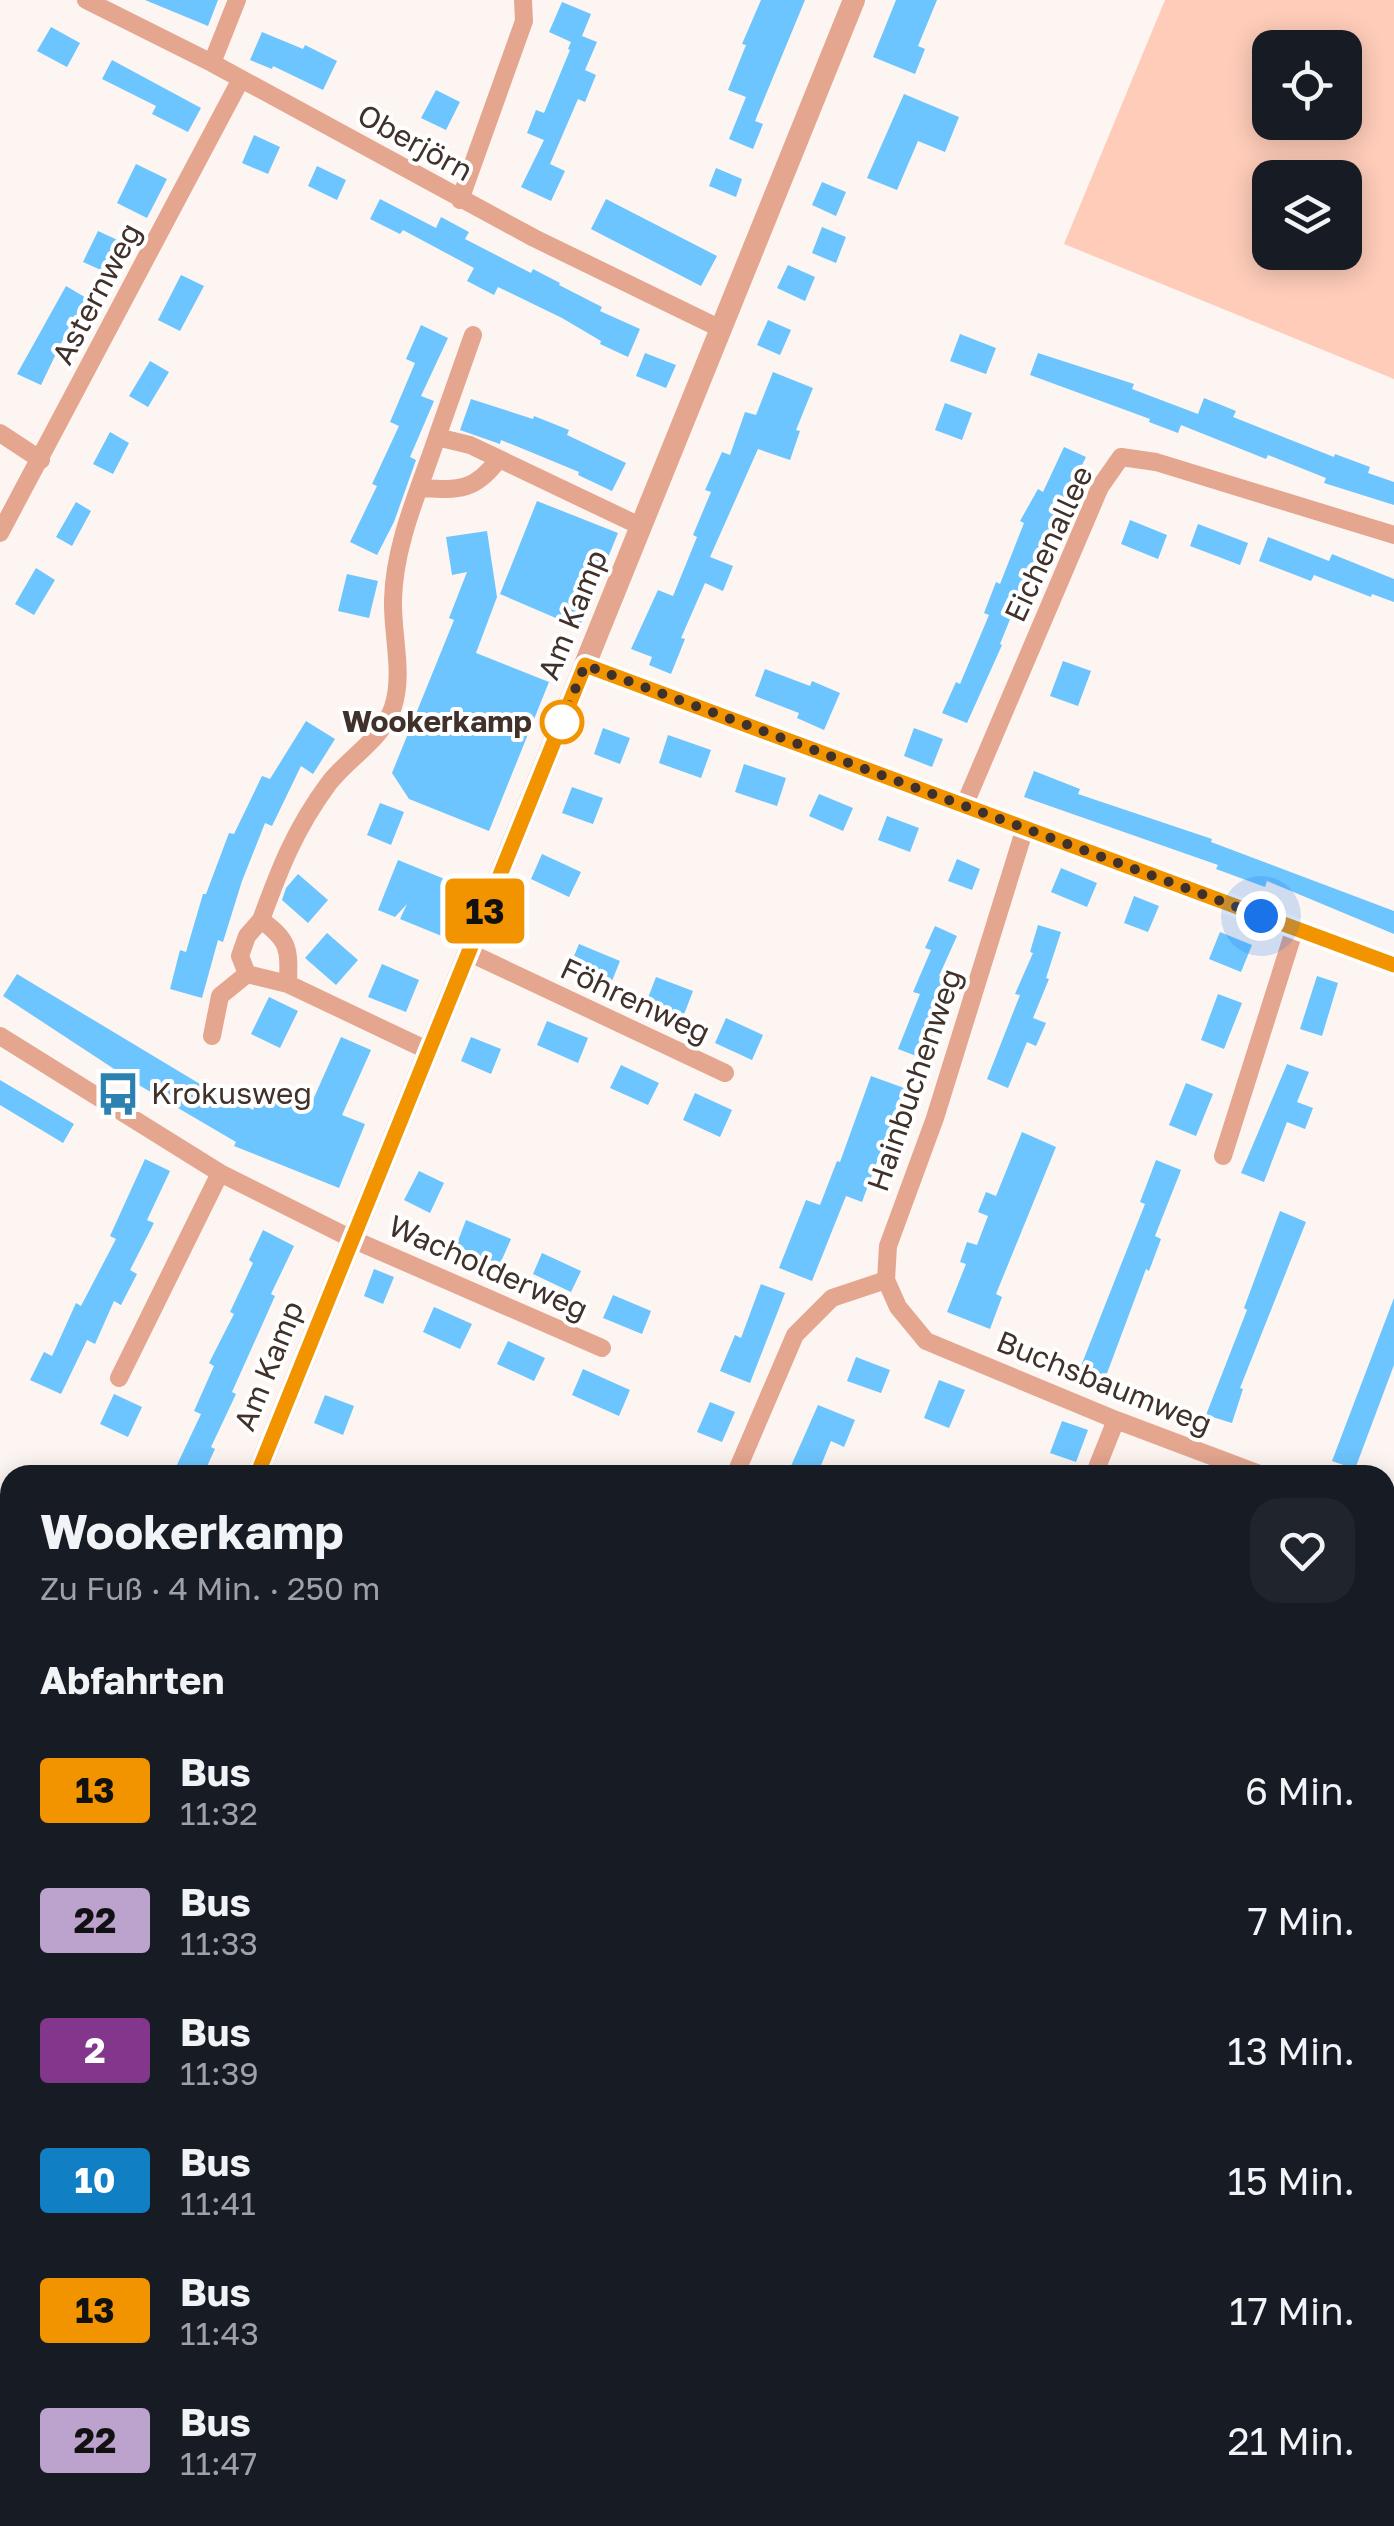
<!DOCTYPE html>
<html lang="de">
<head>
<meta charset="utf-8">
<style>
  body { margin:0; font-family:"Golos Text",sans-serif; background:#20242c; color:#f1f3f6; height:100vh; display:flex; flex-direction:column; font-size:38px; white-space:nowrap }
  * { box-sizing:border-box; margin:0 }
  p { font-size:32px; color:#9ea1a6 }
  .icon { flex:none; width:55px; height:55px; fill:none; stroke:currentColor; stroke-width:2; stroke-linecap:round; stroke-linejoin:round }
  .map { position:relative; flex:1; overflow:hidden }
  .details { position:absolute; left:0px; top:1465px; width:1395px; height:1062px; display:flex; flex-direction:column; background:#171b24; border-radius:30px 30px 0 0; box-shadow:0 5px 25px #0003 }
  .details>* { flex:none }
  .badge { padding:0 20px; border-radius:8px; font-size:35px; line-height:65px }
  .buttons { position:absolute; left:1252px; top:30px; display:grid; gap:20px }
  .buttons a { display:grid; place-items:center; width:110px; height:110px; border-radius:20px; background:#171b24; box-shadow:0 5px 25px #0003; font-size:50px }
  .you { position:absolute; width:50px; height:50px; margin:-25px; border:8px solid #fff; border-radius:50%; background:#1a73e8; box-shadow:0 0 0 15px #1a73e833 }
  .map>.badge { position:absolute; translate:-50% -50%; box-shadow:0 0 0 5px #fff }
  h2 { padding:0 40px; font-size:38px; line-height:90px }
  .round { display:grid; place-items:center; flex:none; width:105px; height:105px; border-radius:30px; background:#20242c }
  .headline { display:flex; align-items:center; justify-content:space-between; height:170px; padding:0 40px }
  h1 { font-size:48px; font-weight:700; line-height:75px }
  ul { padding:0; list-style:none }
  li { display:flex; align-items:center; gap:30px; height:130px; padding:0 40px }
  li div { flex:1 }
  li b { display:block; font-size:38px }
  li em { font-style:normal }
  li .badge { min-width:110px; font-weight:700; text-align:center }
  .map>svg:first-child { display:block }
  .green { fill:#feccb9; fill-rule:evenodd }
  .building { fill:#6cc5fe }
  .lines { fill:none; stroke-linecap:round; stroke-linejoin:round }
  .minor { stroke:#e4a68f; stroke-width:18 }
  .tertiary { stroke:#e4a68f; stroke-width:22 }
  .line-casing { stroke:#fff; stroke-width:22 }
  .line { stroke:#f29300; stroke-width:15 }
  .walk { stroke:#40312b; stroke-width:10; stroke-dasharray:0 18 }
  .stop-dot { fill:#fff; stroke:#f29300; stroke-width:5 }
  .labels { text-anchor:middle; stroke-width:8; stroke-linejoin:round; paint-order:stroke }
  .street-label { font-size:30px; fill:#40312b; stroke:#fff }
  .stop-label { font-size:30px; font-weight:bold; fill:#40312b; stroke:#fff; text-anchor:end }
  .poi-label { font-size:30px; fill:#40312b; stroke:#fff; text-anchor:start }
</style>
</head>
<body>
<div class="map">
<svg width="1394" height="2526" viewBox="0 0 1394 2526">
  <rect width="100%" height="100%" fill="#fdf5f2"/>
  <!-- green -->
  <path class="green" d="M1165,0h229v379l-330,-135zM1270,48h75v74h-75zM1270,178h75v74h-75z"/>
  <!-- building -->
  <path class="building" d="M145,0h73l-10,26z
    M761,0h44l-50,121 8,3 -10,25 -24,-10 17,-42 -18,-7 18,-45 -4,-1z
    M896,0h41l-19,46 7,3 -10,25 -42,-17z
    M562,2l29,12 -9,22 15,6 -12,28 11,5 -11,27 -7,-3 -28,65 15,7 -14,30 -30,-14 23,-47 -17,-7 9,-23 8,3 26,-63 -2,-1 3,-7 -22,-10z
    M51,27l29,16 -13,24 -30,-16z
    M262,32l41,17 2,-4 32,16 -14,29 -50,-24 -1,3 -22,-9z
    M112,60l89,48 -13,24 -36,-18 4,-8 -54,-27z
    M436,90l24,12 -14,28 -25,-12z
    M904,94l55,23 -14,35 -27,-11 -21,49 -30,-12z
    M254,135l26,12 -12,27 -26,-11z
    M136,164l31,15 -20,39 -30,-15z
    M317,166l29,14 -9,20 -29,-14z
    M716,168l26,11 -6,18 -27,-11z
    M822,182l24,10 -10,24 -24,-11z
    M380,199l56,29 5,-11 28,15 -4,7 66,34 2,-4 27,14 -1,2 43,22 -2,4 40,18 -12,28 -28,-13 1,-3 -39,-23 -64,-31 -4,8 -27,-14 7,-13 -71,-38 -3,4 -30,-15z
    M606,199l111,57 -16,30 -110,-57z
    M822,227l24,10 -10,26 -24,-10z
    M98,231l26,12 -14,31 -27,-12z
    M788,265l27,12 -10,24 -28,-13z
    M181,275l23,11 -24,45 -22,-11z
    M66,286l22,13 -21,32 -26,54 -24,-11z
    M768,320l23,10 -11,25 -23,-10z
    M421,325l27,13 -27,58 13,5 -24,56 6,3 -22,62 -17,33 -27,-13 27,-56 -5,-2 27,-58 -9,-4 25,-59 -9,-4z
    M960,334l36,14 -10,26 -36,-13z
    M645,353l31,12 -10,23 -30,-12z
    M1038,353l96,31 -2,5 66,25 6,-16 32,13 -3,6 101,40 1,-3 35,13 -2,6 26,9v23l-70,-22 2,-5 -58,-23 -2,4 -85,-34 -3,8 -29,-11 1,-3 -120,-44z
    M150,361l19,11 -21,35 -19,-11z
    M773,372l40,16 -17,42 4,1 -10,29 -32,-11 -48,108 23,9 -10,25 -18,-8 -24,55 4,1 -14,35 -22,-9 3,-8 -21,-8 27,-59 15,6 24,-59 -4,-2 18,-43 -6,-2 17,-38 8,3 15,-43 11,3z
    M471,399l62,20 1,-3 35,14 -2,5 59,28 -14,28 -34,-16 1,-3 -41,-17 -37,-15 -1,4 -40,-14z
    M945,403l27,10 -10,27 -27,-10z
    M110,432l19,11 -16,31 -20,-10z
    M1064,447l22,10 -39,80 -17,44 -4,-1 -26,64 2,1 -35,78 -25,-10 14,-31 4,2 29,-69 -5,-2 12,-31 4,2 24,-61 -4,-2 18,-32 5,3z
    M537,501l81,32 -39,95 -79,-34z
    M76,502l15,9 -19,35 -16,-9z
    M1130,520l37,15 -9,24 -37,-15z
    M1198,524l50,19 -8,22 -50,-19z
    M487,531l10,66 -21,56 73,29 -60,149 -80,-32 -17,-26 62,-153 -5,-2 18,-46 -15,3 -6,-38z
    M1268,537l61,24 3,-7 62,25v23l-22,-8 -1,3 -57,-22 -3,6 -52,-20z
    M36,568l19,12 -21,35 -19,-11z
    M347,574l31,7 -9,37 -31,-7z
    M1063,661l28,10 -13,35 -28,-10z
    M765,669l45,17 2,-5 28,12 -16,37 -27,-12 2,-5 -44,-17z
    M306,721l29,18 -22,35 -12,-8 -29,60 -7,-3 -23,58 -19,61 -5,-2 -16,58 -32,-9 10,-39 6,2 17,-58h3l23,-61 5,1 28,-58 8,3z
    M603,728l27,10 -10,26 -26,-10z
    M914,728l29,11 -11,28 -28,-11z
    M668,735l43,15 -10,28 -42,-15z
    M744,764l42,14 -9,28 -42,-14z
    M1034,771l46,18 -2,5 134,45 -1,3 183,69v23l-127,-53 -2,6 -49,-18 2,-4 -194,-68z
    M572,787l31,11 -10,26 -31,-11z
    M819,794l34,14 -10,23 -34,-15z
    M380,803l24,9 -13,33 -24,-10z
    M887,816l32,12 -9,24 -32,-12z
    M542,854l39,18 -12,25 -38,-18z
    M957,859l23,10 -8,21 -24,-9z
    M398,860l71,29 -20,50 -49,-20 7,-15 -12,13 -17,-7z
    M1061,868l36,15 -10,24 -36,-15z
    M298,874l30,26 -20,23 -26,-23 4,-12z
    M1134,896l25,10 -11,26 -24,-9z
    M1038,925l23,7 -15,46 3,1 -16,39 13,5 -10,23 -9,-4 -19,46 -21,-9 33,-84 -5,-1 18,-41 -3,-1z
    M935,926l22,10 -18,40 7,3 -19,46 9,3 -12,31 -26,-10 22,-55 -7,-2 18,-42 -6,-2z
    M1220,932l32,13 -11,27 -32,-13z
    M327,933l31,27 -22,25 -31,-27z
    M579,944l41,17 -10,25 -41,-18z
    M382,964l37,16 -13,32 -38,-15z
    M17,974l183,110 1,-3 52,29 10,-26 49,18 29,-65 30,13 -29,65 23,9 -26,64 -105,-42 2,-4 -99,-58 -134,-88z
    M1317,976l21,7 -16,53 -22,-7z
    M656,977l37,14 -10,26 -37,-14z
    M1218,994l24,9 -18,46 -23,-9z
    M269,997l29,14 -18,37 -29,-14z
    M726,1018l37,17 -11,25 -37,-17z
    M547,1021l41,17 -10,25 -41,-18z
    M471,1037l30,12 -10,25 -30,-13z
    M1287,1064l22,8 -12,30 16,6 -8,21 -18,-7 -23,60 -23,-9z
    M621,1065l38,18 -11,22 -38,-17z
    M871,1076l33,12 -42,114 -16,-6 -34,85 -33,-13 27,-68 14,5 17,-44 3,1z
    M0,1080l74,44 -11,19 -63,-38z
    M1186,1083l27,11 -17,42 -27,-11z
    M695,1093l37,17 -12,27 -37,-17z
    M1022,1132l34,15 -60,147 6,3 -12,32 -43,-17 19,-48 -6,-2 7,-20 10,3 11,-29 -10,-4 8,-20 10,4z
    M145,1159l25,12 -23,49 7,3 -24,47 7,4 -16,31 -7,-4 -19,43 -8,-4 -26,54 -31,-14 14,-28 8,4 24,-53 5,3 35,-67 -6,-3z
    M1156,1160l25,10 -26,66 6,3 -12,32 -3,-2 -40,107 -25,-10 64,-162 -5,-2z
    M419,1171l25,12 -14,30 -26,-13z
    M1280,1211l26,11 -66,166 3,1 -11,34 -26,-8 41,-105 -3,-2z
    M466,1220l45,19 -11,25 -44,-18z
    M263,1230l31,16 -23,48 4,2 -43,96 4,2 -25,53 4,2 -12,26h-15l-13,-6 26,-55 -7,-3 20,-45 -5,-3 25,-49 -4,-2 23,-49 -4,-3z
    M542,1253l39,18 -10,21 -38,-18z
    M374,1269l20,8 -11,27 -19,-8z
    M761,1284l24,9 -35,90 -30,-12 15,-36 6,3z
    M613,1295l38,16 -9,23 -39,-16z
    M1394,1298v67l-39,104 -23,-8z
    M434,1307l38,17 -12,25 -37,-17z
    M508,1341l37,17 -11,23 -37,-17z
    M856,1357l34,13 -9,23 -34,-12z
    M583,1369l47,21 -11,26 -47,-21z
    M939,1380l26,10 -16,38 -25,-10z
    M114,1394l28,13 -14,30 -28,-13z
    M325,1395l29,11 -11,29 -29,-12z
    M710,1402l25,10 -13,30 -25,-10z
    M818,1405l37,15 -11,27 -13,-6 -14,34h-30z
    M1062,1421l26,9 -12,32 -26,-9z"/>
  <g class="lines">
    <!-- minor -->
    <path class="minor" d="M86,0l126,63 322,175 187,91
      M212,63l25,-63
      M460,200l64,-179 -1,-21
      M0,433l41,27
      M437,437l36,-102
      M420,488c38,2 54,4 78,-28
      M0,533l241,-454
      M585,665l809,300
      M964,806l136,-319 21,-30 35,5 238,73
      M1025,828l-90,290 -47,128 -2,34 12,27 28,34 190,79 146,55
      M261,920l-14,16 -7,20 7,18 41,10
      M468,952l257,121
      M0,1036l220,137 132,66 250,109
      M212,1036l8,-40 27,-22
      M429,1051l-141,-67c1,-35 2,-43 -27,-64 19,-52 34,-91 68,-137 20,-26 53,-43 64,-76 11,-33 -1,-73 0,-107 1,-56 27,-112 44,-163l33,8 172,82
      M1223,1156l72,-228
      M119,1378l101,-205
      M735,1475l60,-140 37,-37 54,-18
      M1094,1475l22,-55
      M1385,1518l9,4"/>
    <!-- tertiary -->
    <path class="tertiary" d="M257,1475l597,-1475
      M0,2102l10,-22"/>
  </g>
  <g class="lines">
    <!-- line casing -->
    <g class="line-casing">
      <path id="line" d="M257,1475l328,-810 809,300"/>
    </g>
    <!-- line -->
    <use href="#line" class="line"/>
    <!-- walk -->
    <path class="walk" d="M562,722l23,-57 676,251"/>
  </g>
  <!-- icons -->
  <defs>
    <g id="bus-bare" transform="scale(3.45)"><path d="M-5-6H5V4H4V6H2V4H-2V6H-4V4H-5ZM-3.5-4V0h7V-4ZM-3.5 1.2v1.5H-2V1.2ZM2 1.2v1.5H3.5V1.2Z" fill="#2d81b1" stroke="#fff" stroke-width="2.5" paint-order="stroke"/></g>
  </defs>
  <g fill-rule="evenodd">
    <use href="#bus-bare" x="118" y="1094"/>
  </g>
  <!-- markers -->
  <circle class="stop-dot" cx="562" cy="722" r="20"/>
  <g class="labels">
    <!-- street labels -->
    <g class="street-label">
      <text transform="translate(415 143) rotate(29)" y="10">Oberjörn</text>
      <text transform="translate(97 294) rotate(-62)" y="10">Asternweg</text>
      <text transform="translate(1049 544) rotate(-65)" y="10">Eichenallee</text>
      <text transform="translate(573 615) rotate(-68)" y="10">Am Kamp</text>
      <text transform="translate(635 1001) rotate(25)" y="10">Föhrenweg</text>
      <text transform="translate(915 1080) rotate(-71)" y="10">Hainbuchenweg</text>
      <text transform="translate(488 1268) rotate(24)" y="10">Wacholderweg</text>
      <text transform="translate(269 1366) rotate(-68)" y="10">Am Kamp</text>
      <text transform="translate(1104 1383) rotate(22)" y="10">Buchsbaumweg</text>
    </g>
    <!-- stop labels -->
    <g class="stop-label">
      <text x="532" y="732">Wookerkamp</text>
    </g>
    <!-- poi labels -->
    <g class="poi-label">
      <text x="151" y="1104">Krokusweg</text>
    </g>
  </g>
</svg>
<div class="buttons">
<a><svg class="icon" aria-label="locate" viewBox="0 0 24 24"><circle cx="12" cy="12" r="6"/><path d="M12 2v4M12 18v4M2 12h4M18 12h4"/></svg></a>
<a><svg class="icon" aria-label="layers" viewBox="0 0 24 24"><path d="M12 4l9 5-9 5-9-5zM3 14l9 5 9-5"/></svg></a>
</div>
<div class="you" style="left:1261px;top:916px"></div>
<b class="badge" style="left:485px;top:911px;background:#f29300;color:#111">13</b>
<section class="details">
<div class="headline"><div><h1>Wookerkamp</h1><p>Zu Fuß · 4 Min. · 250 m</p></div><a class="round"><svg class="icon" aria-label="heart" viewBox="0 0 24 24"><path d="M12 20l-8-8c-3-5 5-10 8-4 3-6 11-1 8 4z"/></svg></a></div>
<h2>Abfahrten</h2>
<ul>
<li><span class="badge" style="background:#f29300;color:#111">13</span><div><b>Bus</b><p>11:32</p></div><em>6 Min.</em></li>
<li><span class="badge" style="background:#bca3ce;color:#111">22</span><div><b>Bus</b><p>11:33</p></div><em>7 Min.</em></li>
<li><span class="badge" style="background:#82368c;color:#fff">2</span><div><b>Bus</b><p>11:39</p></div><em>13 Min.</em></li>
<li><span class="badge" style="background:#107fc3;color:#fff">10</span><div><b>Bus</b><p>11:41</p></div><em>15 Min.</em></li>
<li><span class="badge" style="background:#f29300;color:#111">13</span><div><b>Bus</b><p>11:43</p></div><em>17 Min.</em></li>
<li><span class="badge" style="background:#bca3ce;color:#111">22</span><div><b>Bus</b><p>11:47</p></div><em>21 Min.</em></li>
</ul>
</section>
</div>
</body>
</html>
